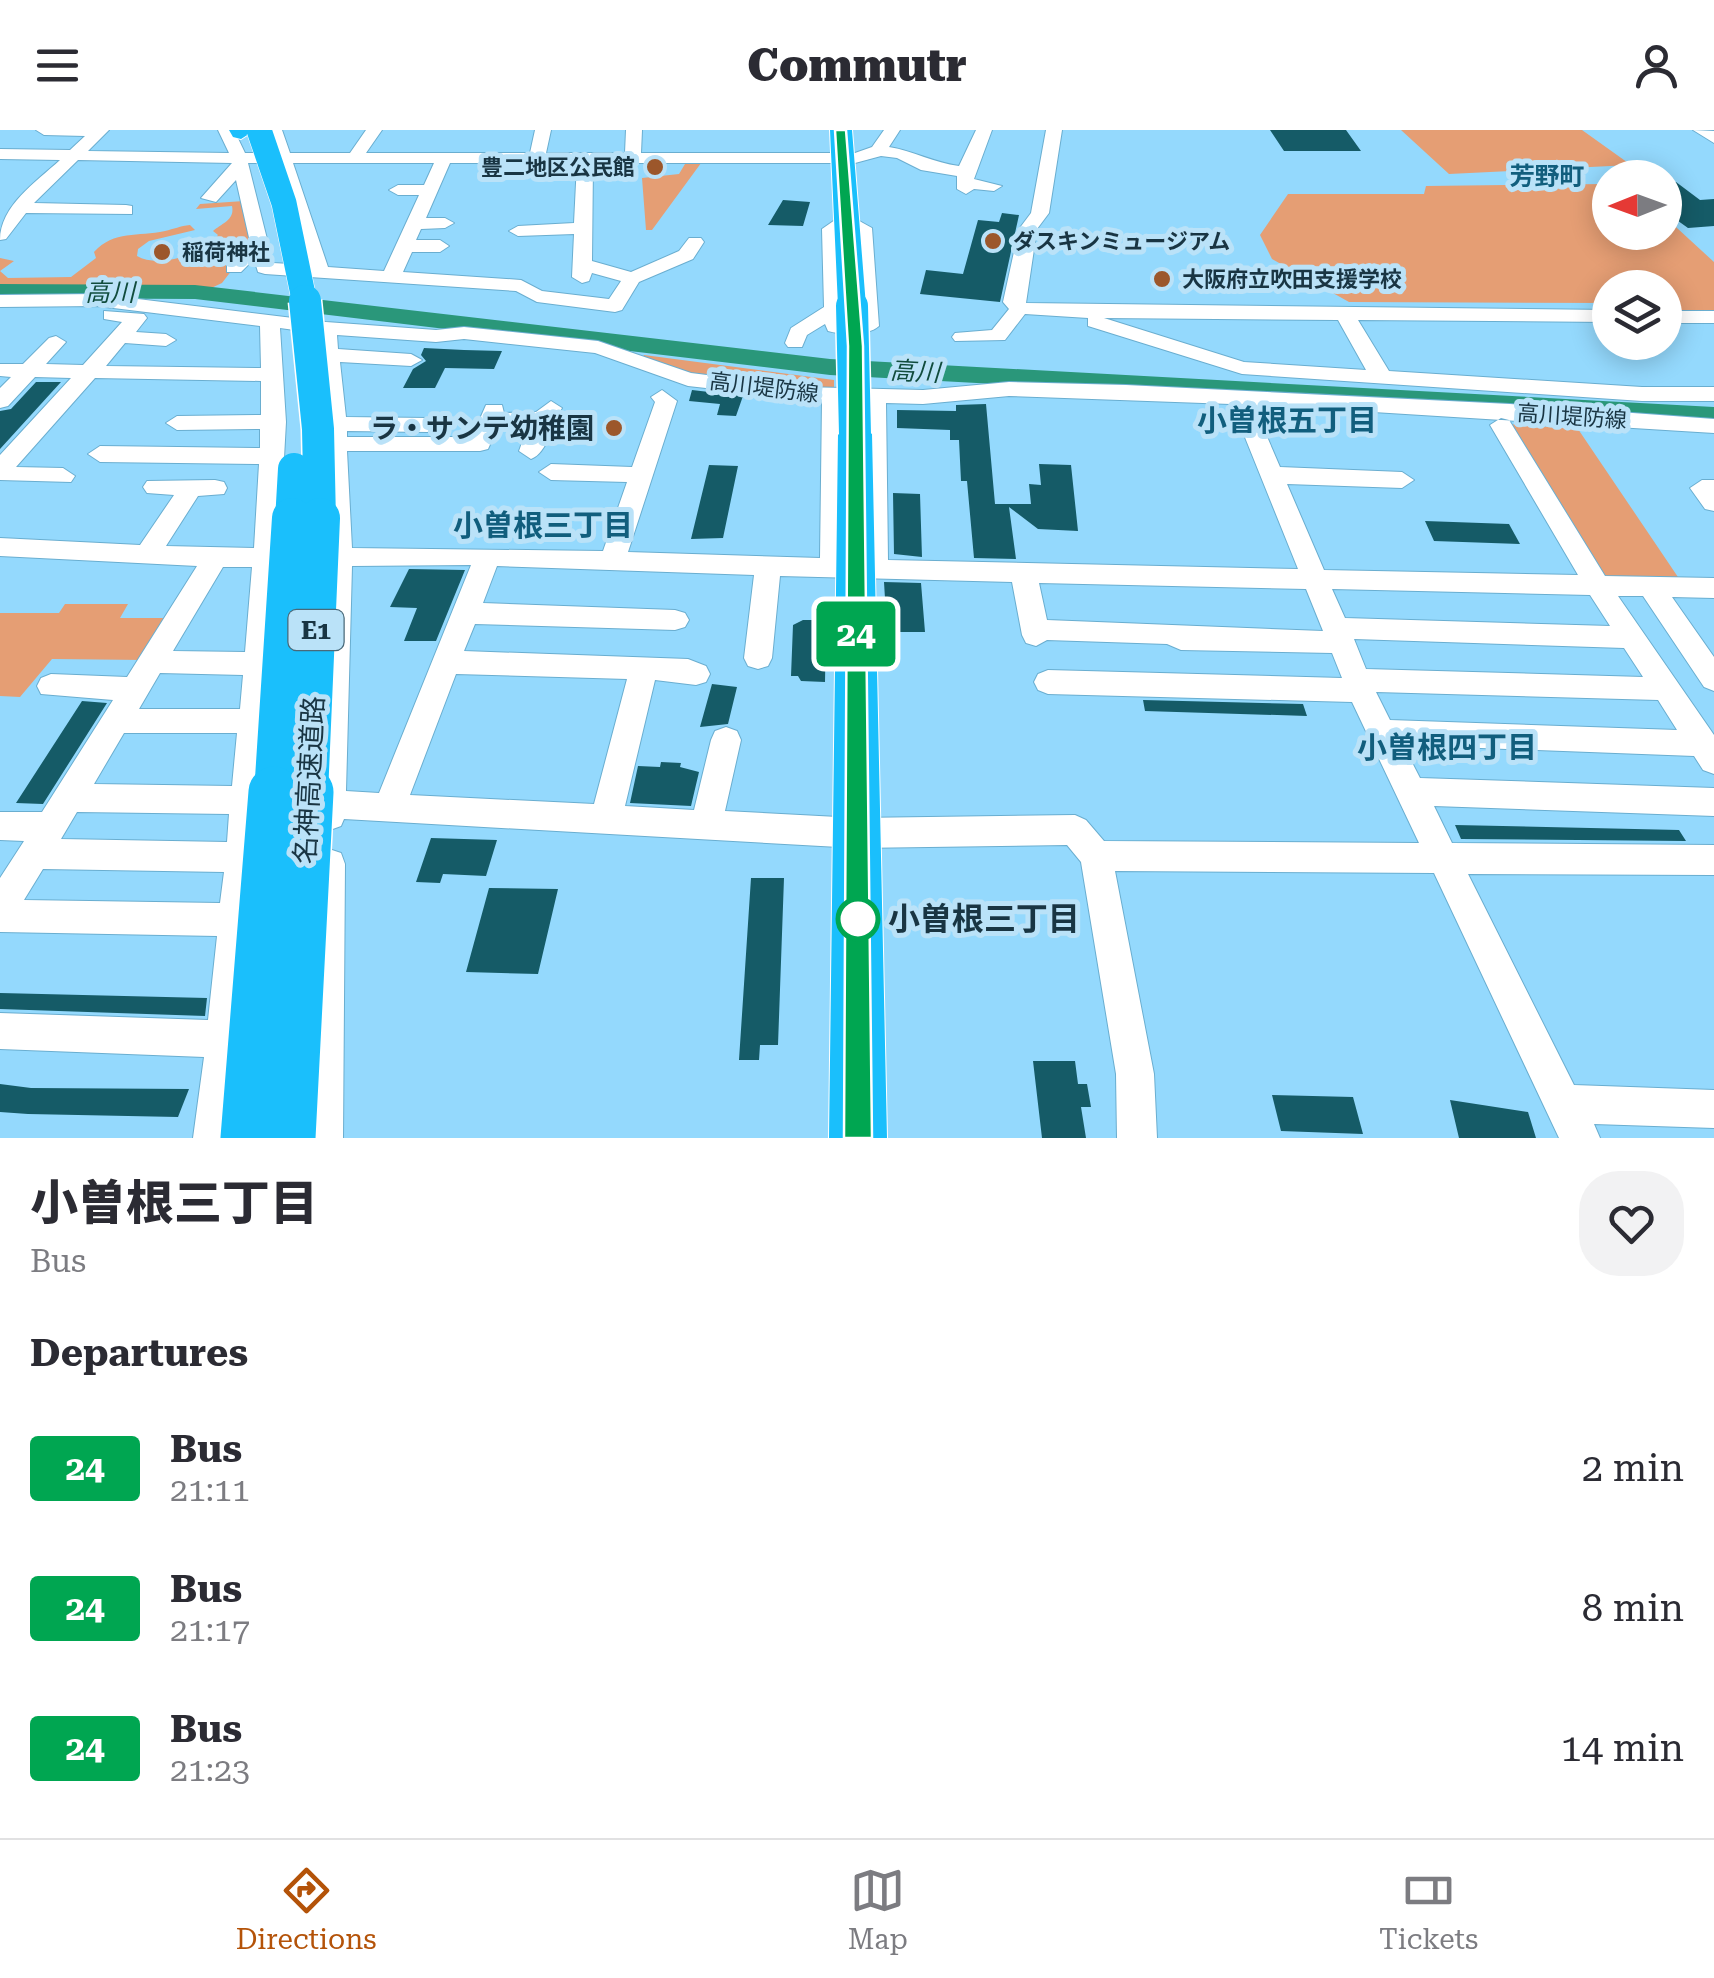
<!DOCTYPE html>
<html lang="en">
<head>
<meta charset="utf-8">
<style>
  body { margin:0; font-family:"Roboto Serif","Noto Sans JP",serif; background:#f2f2f3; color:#2b2b33; height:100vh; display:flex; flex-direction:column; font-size:38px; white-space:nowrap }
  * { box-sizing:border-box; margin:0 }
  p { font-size:32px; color:#7c7c81 }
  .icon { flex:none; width:55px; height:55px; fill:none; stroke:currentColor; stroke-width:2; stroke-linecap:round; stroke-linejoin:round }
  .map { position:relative; height:1008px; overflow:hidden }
  .drawer { display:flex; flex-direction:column; background:#fff; flex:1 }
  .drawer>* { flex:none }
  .badge { padding:0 20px; border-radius:8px; font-size:35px; line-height:65px }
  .needle { width:65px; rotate:269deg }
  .controls { position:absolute; left:1592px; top:30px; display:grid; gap:20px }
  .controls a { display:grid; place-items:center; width:90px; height:90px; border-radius:50%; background:#fff; box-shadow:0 5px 25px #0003; font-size:50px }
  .map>.badge { position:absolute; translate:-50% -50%; box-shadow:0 0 0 5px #fff }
  h2 { padding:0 30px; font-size:38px; line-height:90px }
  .round { display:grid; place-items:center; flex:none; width:105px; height:105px; border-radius:40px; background:#f2f2f3 }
  .overview { display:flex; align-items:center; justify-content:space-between; height:170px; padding:0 30px }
  h1 { font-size:48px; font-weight:800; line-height:75px }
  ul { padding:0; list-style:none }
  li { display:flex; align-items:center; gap:30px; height:140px; padding:0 30px }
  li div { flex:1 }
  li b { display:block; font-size:38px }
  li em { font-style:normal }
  li .badge { min-width:110px; font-weight:700; text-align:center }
  header { display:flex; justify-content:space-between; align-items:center; height:130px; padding:0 30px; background:#fff; font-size:45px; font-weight:800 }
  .tabs { display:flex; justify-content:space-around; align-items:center; height:140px; border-top:2px solid #e1e1e2; background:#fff; font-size:28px; color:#7c7c81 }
  .tabs a { display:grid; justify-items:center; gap:5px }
  .tabs .on { color:#b45309 }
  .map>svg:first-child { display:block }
  .green { fill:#e59e74 }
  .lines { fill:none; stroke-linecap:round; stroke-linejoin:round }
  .river { fill:#2a977a; fill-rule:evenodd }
  .building { fill:#155b67 }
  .minor-casing { stroke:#6aaed0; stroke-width:2 }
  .highway-casing { stroke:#fff; stroke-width:2 }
  .minor { fill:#fff; fill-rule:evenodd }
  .highway { fill:#1abffc; fill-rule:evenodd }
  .highway-bridge-far3-casing { stroke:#fff; stroke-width:26; stroke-linecap:butt }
  .highway-bridge-far2-casing { stroke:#fff; stroke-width:35; stroke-linecap:butt }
  .highway-bridge-far1-casing { stroke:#fff; stroke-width:42; stroke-linecap:butt }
  .highway-bridge-casing { stroke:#fff; stroke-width:54; stroke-linecap:butt }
  .highway-bridge-far3 { stroke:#1abffc; stroke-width:25 }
  .highway-bridge-far2 { stroke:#1abffc; stroke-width:32 }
  .highway-bridge-far1 { stroke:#1abffc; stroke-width:40 }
  .highway-bridge { stroke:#1abffc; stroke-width:51 }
  .line { fill:#00a651; stroke:#fff; stroke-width:2.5 }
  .poi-dot { fill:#9c572b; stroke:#bae2f8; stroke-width:4 }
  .stop-dot { fill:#fff; stroke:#00a651; stroke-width:5 }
  .labels { text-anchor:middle; stroke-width:10; stroke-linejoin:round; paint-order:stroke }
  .far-poi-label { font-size:22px; font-weight:bold; fill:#193543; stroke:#bae2f8; text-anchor:start }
  .far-street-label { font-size:22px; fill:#193543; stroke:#bae2f8 }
  .far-neighbourhood-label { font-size:25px; font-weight:bold; fill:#115e7d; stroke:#bae2f8 }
  .far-water-label { font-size:25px; font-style:italic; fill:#114c3d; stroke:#bae2f8 }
  .shield { fill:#bae2f8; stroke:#496979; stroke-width:2.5 }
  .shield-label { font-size:25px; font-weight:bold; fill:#193543 }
  .poi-label { font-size:28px; font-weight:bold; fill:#193543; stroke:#bae2f8; text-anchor:end }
  .street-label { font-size:28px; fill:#193543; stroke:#bae2f8 }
  .neighbourhood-label { font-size:30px; font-weight:bold; fill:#115e7d; stroke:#bae2f8 }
  .near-stop-label { font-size:32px; font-weight:bold; fill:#193543; stroke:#bae2f8; text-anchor:start }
</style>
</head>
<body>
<header><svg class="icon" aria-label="menu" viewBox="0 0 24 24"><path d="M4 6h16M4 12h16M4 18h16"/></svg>Commutr<svg class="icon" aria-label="person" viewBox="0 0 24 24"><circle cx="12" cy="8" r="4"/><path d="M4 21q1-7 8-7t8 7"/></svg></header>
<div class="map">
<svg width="1714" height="1008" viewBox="0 0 1714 1008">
  <rect width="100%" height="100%" fill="#94d9fd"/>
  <!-- green -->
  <path class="green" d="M1401,0h181l49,35 -182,9z
    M688,29h16l-52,71h-6l-4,-52 37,-4z
    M1603,54l7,4v44h55v-15l49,45v50l-49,-1v-23h-55v15l-261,-1 -77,-43 -12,-24 28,-41h136l2,-8z
    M244,71l11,39 -33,43 -15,7 -66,-4 -141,1v-29l14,3 -14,10 8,7 63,-1 25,-19 -2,-6c20,-22 44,-15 71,-21 9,-2 15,-5 25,-6l5,5 -46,11 -11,8 -1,7c22,13 66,-2 81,-21l-5,-4c9,-8 22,-11 19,-25l-36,3 4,-5z
    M644,225l190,25v10l-146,-17 -47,-14z
    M1508,294l70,5 102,151 -67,-1 -12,-6z
    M65,474h63l-8,14h51l-26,42 -93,-1 -32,38 -20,-1v-83h59z"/>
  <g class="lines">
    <!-- river -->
    <path class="river" d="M0,154l195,1 635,74 884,48v16l-884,-48 -635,-76 -195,-1z"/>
  </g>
  <!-- building -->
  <path class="building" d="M1270,0h76l15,21h-77z
    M1676,52l24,18 14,-1v27l-26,2 -14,-10h-9v-35z
    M783,70l27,2 -7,24 -35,-1z
    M1002,83l17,2 -19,87 -80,-8 6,-24 37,4 15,-54 21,2z
    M424,218l40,2 38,1 -8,18 -49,-1 -10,20h-32l10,-19 13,-8 -5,-6z
    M36,252h25l-61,67v-38l11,-2z
    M692,260l51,6 -7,20 -19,-1 3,-11 -31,-3z
    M986,274l9,100h36l-2,-20 12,1 -2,-21 32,1 7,66 -40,-2 -29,-22 7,52 -42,-1 -7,-77h-6l-2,-41h-9v-10l-53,-2v-18l59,1v-6z
    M709,335l29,1 -15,72 -32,1z
    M893,363l27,1 2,63 -28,-3z
    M1425,391l84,3 11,20 -86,-3z
    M409,439l56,1 -29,71h-32l13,-33 -27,-1z
    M884,452l37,1 4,49h-38z
    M803,490h23l-1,62 -24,-1 -3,-5h-7l2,-51z
    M712,554l25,3 -9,37 -28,3z
    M1143,570l160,4 4,12 -162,-5z
    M82,571l25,2 -64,101 -27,-1z
    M661,632l20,1 -1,4 19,5 -8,34 -61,-3 8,-37 22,1z
    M1455,695l224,5 7,11 -225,-2z
    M431,708l66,2 -11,36 -43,-2 -3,9 -24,-1z
    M751,748h33l-6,167h-18l-1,15h-20z
    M489,758l69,1 -20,85 -72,-2z
    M0,863l207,5 -2,18 -205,-7z
    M1033,931h42l3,23h9l4,23h-10l5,31h-44z
    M0,954l31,4 158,1 -11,28 -150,-3 -28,-2z
    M1272,965l81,2 10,37 -82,-3z
    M1450,970l78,12 8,26h-77z"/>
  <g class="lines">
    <!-- minor casing -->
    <g class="minor-casing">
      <path id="minor" d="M36,0h73l-21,21 141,2 -11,-23h16l11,23h28l-7,-23h16l8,23h60l16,-23h16l-16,23h164l5,-23h16l-5,23h79l1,-23h16l-1,23h214l17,-6 12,-17h16l-11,17c25,4 45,16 70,19l17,-36h16l-18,49 28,7 -8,5 -20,-2 -8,5 -9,-5v-13l-36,-6 -24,-12 -16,-2 -26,7h-262l-1,98 39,11 48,-21 10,-13h12l3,4 -11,17 -54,23 -17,28 -7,2 -78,-10 -21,-11 -251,-17 -7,-2 -4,-13 -13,13h-14v-8l23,-22 -14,-62 -20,22 -15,-4 31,-35 -154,-3 -44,43 92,2 6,1v8l-106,-1 -20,26 -6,1c0,-34 36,-58 60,-80l-60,-1v-10l70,1 15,-14 -41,-1zM248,33h28l32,102 -35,-2zM293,33h141l-10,22h-26l-9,5 9,5h21l-35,76 -56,-4zM450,33h127l-3,60 -56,3 -9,5 9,5 56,-2 -2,43 10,6 7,-2 3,-8 29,8 -12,18 -67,-8 -21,-11 -118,-8 9,-20h28l9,-6 -9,-6h-24l5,-11 24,-1 9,-5 -9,-5h-19z
        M1046,0h16l-13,83 -12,16 -11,74 584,7v12l-252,-2 31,51 253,16h72v14h-72l-400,-27 -154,-48v-8l-63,-4 -20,26 -50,1 -3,-4 3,-4 37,-3 17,-21 -6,-7 16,-73 12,-16zM1104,188l234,2 28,50 -122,-8z
        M1693,0l21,1v12z
        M845,83l27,15 7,98c-11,10 -37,9 -51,5l-3,-7 -18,11 -5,12h-14l-3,-4 6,-15 33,-21 -2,-78zM846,96l8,4 5,90 -14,1 -5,-90z
        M97,164l229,28 110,8 28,-3 134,14 93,32 112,14 120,3 86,-8 117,3 384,19 204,15v14l-421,-26 -28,11 -3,7 18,42 122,5 12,8 -12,8 -115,-4 37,86 254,5 -88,-150 11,-7 8,2 96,156 109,2v20l-42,-1 42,60v34l-10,-4 -61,-91h-25l96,139v39l-11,-4 -9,-14 -291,-11 17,33 294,10v28l-280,-10 18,37 262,2v30l-246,-1 106,211 140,5v38l-120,-4 6,14h-41l-125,-265 -319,-2 39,203 3,64h-40l-1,-64 -35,-212 -14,-17 -210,3 -513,-29 -3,7 -11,4 -11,-4 -4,-8 -54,-3 -1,42 -27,281h-40l11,-81 -204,-8v-36l208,7 9,-84 -217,-4v-54l24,-37 -24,-1v-28h42l71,-112 -72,-6 -4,-8 4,-8 10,-4 76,3 70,-111 -197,-10v-18l140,7 34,-50 -27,-2 -4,-6 4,-6 68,-1 9,2 3,6 -3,6 -26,2 -32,50 88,2 5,-84 -159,-2 -12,-8 12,-8 160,2v-19l-83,1 -11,-7 11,-7 84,-1v-34l-166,-3 -79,89 47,1 12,8 -4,6 -71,-2v-25l71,-77 -36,-1 -27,29 -8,2v-20l11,-11 -11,-1v-12h23l26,-26 7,-2 10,6 -20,22 37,1 39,-43 -18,-3v-8l40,3 3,4 -11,14 30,2 10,6 -10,6 -41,-3 -19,23 155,2 -1,-42 -163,-20 -97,1v-12zM280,198l36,5 8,91 2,124h-47l7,-126zM337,205l99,7 28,-3 131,14 93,33 134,15 -2,157 -192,-6 49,-151 -15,-11 -11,7 4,5 -23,65 -81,-3 -12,8 12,8 76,2 -24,69 -251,-3 -5,-97h133l8,-2 10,-22 30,-1 -9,25 12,8c17,-6 21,-36 31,-51l-11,-7 -15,11 -32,1 -2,-8h-16l-14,32h-125v-6l81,1 11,-7 -11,-7 -82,-1 -6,-55 71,4 11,-6 -11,-6 -73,-5zM1009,266l249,9 -11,4 -7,16 58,144 -410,-9 -2,-157 37,1zM844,272h20v150l-9,5 -10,-6zM471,435l-92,228 -33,-2 6,-225zM497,436l257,9 -10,83 4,8 10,3 10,-3 4,-8 8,-82 232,6 10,53 4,8 10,3 11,-6 120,4 14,6 151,3 10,25 -294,-8 -10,4 -4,8 4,8 10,4 304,8 67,141 -315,-2 -18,-21 -11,-5 -218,3 -132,-7 16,-71 -4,-9 -11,-4 -11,4 -4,9 -17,70 -69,-4 30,-126 41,5 10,-3 4,-8 -4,-8 -18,-7 -224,-8 11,-27 200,6 10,-3 4,-7 -4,-7 -10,-3 -192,-7zM223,437h29l-7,85 -72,-1zM278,437h48l-11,223 -52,-3zM1039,453l267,6 17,42 -276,-11zM1332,459l258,6 20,31 -265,-8zM1354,509l270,9 19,29 -277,-8zM160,543l83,2 -3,34h-101zM456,544l171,5 -33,125 -184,-9zM1376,562l282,8 19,30 -287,-10zM124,603h113l-5,53 -138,-2zM77,682l152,2 -2,28 -166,-3zM43,739l181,3 -4,31 -196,-3z
        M1665,181h49v12h-49z
        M1702,350h12v31l-9,-2 -15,-21z
        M329,719l12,4 4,11 -2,274h-40l10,-274 4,-11z"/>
    </g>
    <!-- highway casing -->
    <g class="highway-casing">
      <path id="highway" d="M229,0h22l1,2 -11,7 -8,-2z
        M830,0h22l14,176 -4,6h-20l-4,-6z
        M855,293l12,3 5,8 15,704h-58l9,-704 5,-8z"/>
    </g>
    <!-- minor -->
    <use href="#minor" class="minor"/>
    <!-- highway -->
    <use href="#highway" class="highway"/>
    <!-- highway-bridge-far3 casing -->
    <g class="highway-bridge-far3-casing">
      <path id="highway-bridge-far3" d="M259,0l25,73 21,101"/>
    </g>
    <!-- highway-bridge-far2 casing -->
    <g class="highway-bridge-far2-casing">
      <path id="highway-bridge-far2" d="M305,171l13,128 2,92
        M852,176l3,128
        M291,391l3,-52"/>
    </g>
    <!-- highway-bridge-far1 casing -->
    <g class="highway-bridge-far1-casing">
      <path id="highway-bridge-far1" d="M274,664l18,-276
        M308,664l12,-276"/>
    </g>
    <!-- highway-bridge casing -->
    <g class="highway-bridge-casing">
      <path id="highway-bridge" d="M246,1008l28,-346
        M290,1008l18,-346"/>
    </g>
    <!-- highway-bridge-far3 -->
    <use href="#highway-bridge-far3" class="highway-bridge-far3"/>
    <!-- highway-bridge-far2 -->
    <use href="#highway-bridge-far2" class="highway-bridge-far2"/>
    <!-- highway-bridge-far1 -->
    <use href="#highway-bridge-far1" class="highway-bridge-far1"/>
    <!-- highway-bridge -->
    <use href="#highway-bridge" class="highway-bridge"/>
  </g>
  <!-- line -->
  <path class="line" d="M835,0h11l17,216 9,792h-28l4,-792z"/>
  <!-- markers -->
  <g class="poi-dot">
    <circle cx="655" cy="37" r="10"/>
    <circle cx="993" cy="111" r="10"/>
    <circle cx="162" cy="122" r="10"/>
    <circle cx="1162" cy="149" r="10"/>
    <circle cx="614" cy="298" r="10"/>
  </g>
  <circle class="stop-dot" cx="858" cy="789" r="20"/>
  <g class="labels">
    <!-- far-poi labels -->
    <g class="far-poi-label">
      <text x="635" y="45" text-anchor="end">豊二地区公民館</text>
      <text x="1013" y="119">ダスキンミュージアム</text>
      <text x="182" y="130">稲荷神社</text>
      <text x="1182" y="157">大阪府立吹田支援学校</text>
    </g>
    <!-- far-street labels -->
    <g class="far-street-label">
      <text transform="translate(764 257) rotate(7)" y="8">高川堤防線</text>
      <text transform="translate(1572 286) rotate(4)" y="8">高川堤防線</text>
    </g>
    <!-- far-neighbourhood labels -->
    <g class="far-neighbourhood-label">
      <text x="1547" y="55">芳野町</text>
    </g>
    <!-- far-water labels -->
    <g class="far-water-label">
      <text x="110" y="171">高川</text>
      <text transform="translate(915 241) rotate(3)" y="9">高川</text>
    </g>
    <!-- shield labels -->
    <rect class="shield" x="288.5" y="480" width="55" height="40" rx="8"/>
    <g class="shield-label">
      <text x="316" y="509">E1</text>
    </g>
    <!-- poi labels -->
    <g class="poi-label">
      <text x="594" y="308">ラ・サンテ幼稚園</text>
    </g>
    <!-- street labels -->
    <g class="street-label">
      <text transform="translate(309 650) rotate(-87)" y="10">名神高速道路</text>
    </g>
    <!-- neighbourhood labels -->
    <g class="neighbourhood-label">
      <text x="1287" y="301">小曽根五丁目</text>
      <text x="543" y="406">小曽根三丁目</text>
      <text x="1447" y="628">小曽根四丁目</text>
    </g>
    <!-- near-stop labels -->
    <g class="near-stop-label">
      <text x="888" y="800">小曽根三丁目</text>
    </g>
  </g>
</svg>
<div class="controls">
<a><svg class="needle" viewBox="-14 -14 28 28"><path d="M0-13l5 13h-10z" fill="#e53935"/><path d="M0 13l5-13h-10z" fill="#7c7c81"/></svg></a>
<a><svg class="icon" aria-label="layers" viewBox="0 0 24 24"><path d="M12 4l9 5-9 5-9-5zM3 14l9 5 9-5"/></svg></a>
</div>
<b class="badge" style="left:856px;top:504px;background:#00a651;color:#fff">24</b>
</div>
<section class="drawer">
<div class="overview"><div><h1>小曽根三丁目</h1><p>Bus</p></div><a class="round"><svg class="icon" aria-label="heart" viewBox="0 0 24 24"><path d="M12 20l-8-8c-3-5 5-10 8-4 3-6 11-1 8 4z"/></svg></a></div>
<h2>Departures</h2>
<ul>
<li><span class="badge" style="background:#00a651;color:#fff">24</span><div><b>Bus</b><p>21:11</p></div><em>2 min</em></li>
<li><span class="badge" style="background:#00a651;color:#fff">24</span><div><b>Bus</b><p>21:17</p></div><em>8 min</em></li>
<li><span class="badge" style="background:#00a651;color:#fff">24</span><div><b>Bus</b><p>21:23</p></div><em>14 min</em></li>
</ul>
</section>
<nav class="tabs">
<a class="on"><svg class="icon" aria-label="directions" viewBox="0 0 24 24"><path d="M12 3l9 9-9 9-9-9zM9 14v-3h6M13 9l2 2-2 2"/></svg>Directions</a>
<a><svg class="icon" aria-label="map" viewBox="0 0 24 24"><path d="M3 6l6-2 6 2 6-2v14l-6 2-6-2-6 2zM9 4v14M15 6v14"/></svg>Map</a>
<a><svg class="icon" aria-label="tickets" viewBox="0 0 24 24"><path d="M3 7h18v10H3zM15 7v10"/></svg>Tickets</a>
</nav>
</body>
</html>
